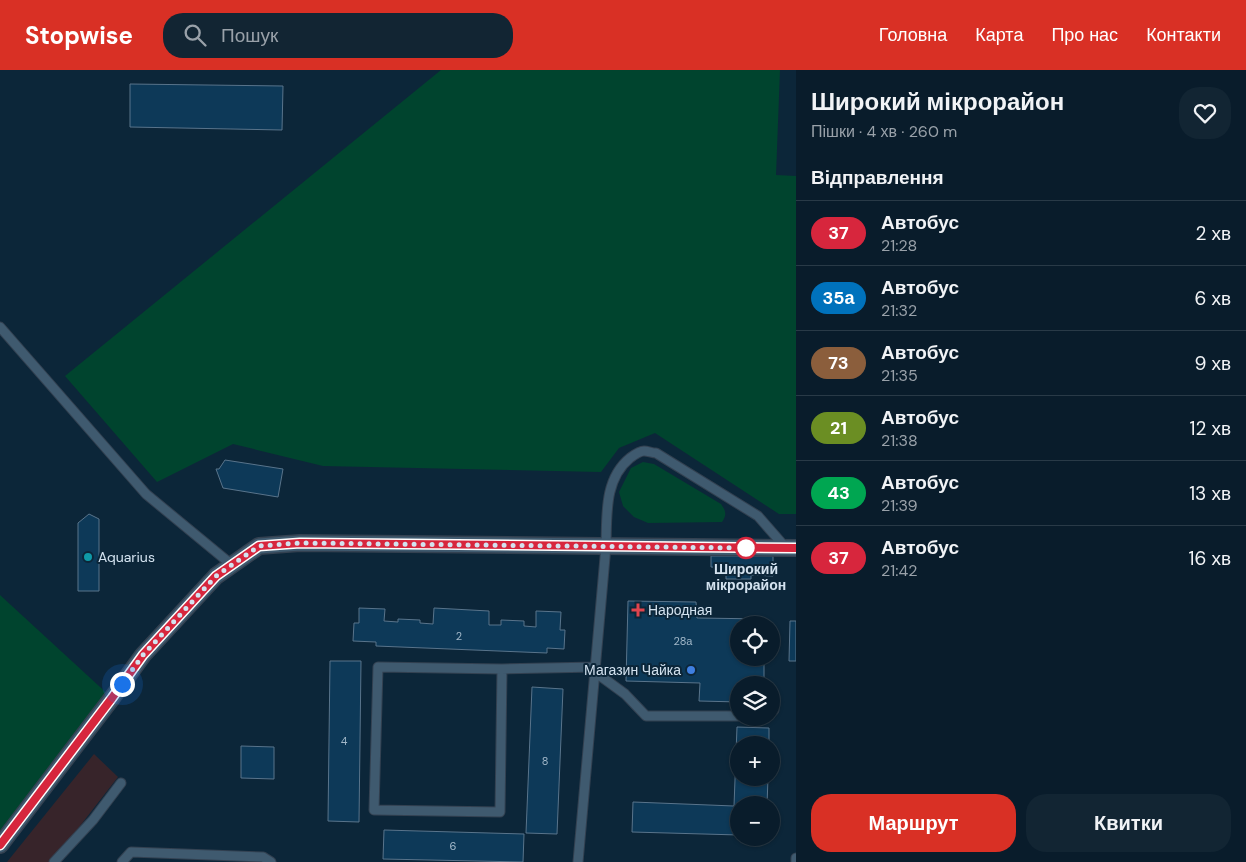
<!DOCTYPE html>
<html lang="uk">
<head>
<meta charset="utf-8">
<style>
  body { margin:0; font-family:"DM Sans",sans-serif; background:#122533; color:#f1f3f6; height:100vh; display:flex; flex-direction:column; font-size:19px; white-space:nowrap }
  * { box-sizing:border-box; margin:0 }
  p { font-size:16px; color:#99a1a9 }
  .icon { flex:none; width:28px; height:28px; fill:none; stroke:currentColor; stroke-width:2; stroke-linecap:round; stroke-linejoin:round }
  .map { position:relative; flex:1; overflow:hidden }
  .sheet { display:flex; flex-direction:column; background:#091c2b; width:450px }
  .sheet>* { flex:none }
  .badge { padding:0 10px; border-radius:16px; font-size:18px; line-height:32px }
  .controls { position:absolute; left:730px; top:546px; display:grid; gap:10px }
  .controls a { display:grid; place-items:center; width:50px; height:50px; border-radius:50%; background:#091c2b; box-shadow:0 1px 4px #0004,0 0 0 1px #293a47; font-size:25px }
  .you { position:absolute; width:25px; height:25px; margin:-12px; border:4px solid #fff; border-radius:50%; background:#1a73e8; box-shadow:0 0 0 8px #1a73e833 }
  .map>.badge { position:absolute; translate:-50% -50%; box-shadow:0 0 0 2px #fff }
  h2 { padding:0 15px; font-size:19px; line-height:45px }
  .round { display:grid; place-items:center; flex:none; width:52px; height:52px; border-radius:20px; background:#122533 }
  .overview { display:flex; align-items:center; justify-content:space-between; height:85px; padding:0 15px }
  h1 { font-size:24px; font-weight:600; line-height:38px }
  .button { display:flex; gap:10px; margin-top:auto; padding:10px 15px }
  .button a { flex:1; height:58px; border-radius:20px; background:#d93025; color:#fff; font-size:20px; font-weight:600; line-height:58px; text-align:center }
  .button a+a { background:#122533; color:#f1f3f6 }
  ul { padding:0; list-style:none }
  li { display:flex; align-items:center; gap:15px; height:65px; padding:0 15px; border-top:1px solid #293a47 }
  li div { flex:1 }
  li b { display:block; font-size:19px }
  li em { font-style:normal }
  li .badge { min-width:55px; font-weight:700; text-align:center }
  header { display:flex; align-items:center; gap:30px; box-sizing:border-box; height:70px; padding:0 25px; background:#d93025; color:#fff }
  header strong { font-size:24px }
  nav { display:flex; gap:28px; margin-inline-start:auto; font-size:18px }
  .search { width:350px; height:45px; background:#122533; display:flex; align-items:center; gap:12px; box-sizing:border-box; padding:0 18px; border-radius:20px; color:#99a1a9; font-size:19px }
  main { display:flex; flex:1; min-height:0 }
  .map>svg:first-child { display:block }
  .industrial { fill:#37242a }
  .green { fill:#00442e }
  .building { fill:#0d3958; stroke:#59748b }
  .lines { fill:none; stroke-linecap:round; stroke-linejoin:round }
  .service-casing { stroke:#334151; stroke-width:11 }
  .minor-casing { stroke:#334151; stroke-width:18 }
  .service { stroke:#3f5a6f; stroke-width:9 }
  .minor { stroke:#3f5a6f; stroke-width:15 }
  .line-casing { stroke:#fff; stroke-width:11 }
  .line { stroke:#d7263d; stroke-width:8 }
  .walk { stroke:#d3e2ef; stroke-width:5; stroke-dasharray:0 9 }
  .stop-dot { fill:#fff; stroke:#d7263d; stroke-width:2.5 }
  .culture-dot { fill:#0f9aa8; stroke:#0c2639; stroke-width:2 }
  .health-dot { fill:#e0444e; stroke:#0c2639; stroke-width:2 }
  .shop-dot { fill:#3f7fe0; stroke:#0c2639; stroke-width:2 }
  .labels { text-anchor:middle; stroke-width:4; stroke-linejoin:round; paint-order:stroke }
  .number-label { font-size:11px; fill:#a2b8c9 }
  .poi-label { font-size:14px; fill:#d3e2ef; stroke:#0c2639; text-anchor:start }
  .stop-label { font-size:14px; font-weight:bold; fill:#d3e2ef; stroke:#0c2639 }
</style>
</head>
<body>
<header>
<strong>Stopwise</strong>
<div class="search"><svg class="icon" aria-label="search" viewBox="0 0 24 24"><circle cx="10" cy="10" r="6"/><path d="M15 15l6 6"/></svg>Пошук</div>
<nav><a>Головна</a><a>Карта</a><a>Про нас</a><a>Контакти</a></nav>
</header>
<main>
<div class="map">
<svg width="796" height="792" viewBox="0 0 796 792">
  <rect width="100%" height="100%" fill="#0c2639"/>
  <!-- industrial -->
  <path class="industrial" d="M94,684l24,23 -66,85h-45z"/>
  <!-- green -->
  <path class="green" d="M441,0h339l-4,105 20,1v338h-17l-124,-81 -36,15 -18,24 -278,-6 -90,-22 -76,38 -92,-106z
    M643,392l11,2 67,40c5,7 6,11 1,18l-74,1 -14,-6 -11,-11 -4,-14 12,-24z
    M0,525l112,103 -112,147z"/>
  <!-- building -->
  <path class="building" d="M130,14l153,2 -1,44 -152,-3z
    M225,390l58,9 -5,28 -55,-9 -7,-19h3z
    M89,444l10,5v72h-21v-68z
    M711,486h62v20l-22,-1v4h-25v-11l-15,-1z
    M628,531l68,1 1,16 68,1v6h-26v33h25v27h-25v17l-40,-1 1,-18 -74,-2z
    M359,538l26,1 -1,12 14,1v-3l22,1v3l13,1 1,-16 55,3v14h12v-5l23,1v5l12,1v-16l25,1 -1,18h5l-1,19 -17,-1v5l-171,-7v-4l-23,-1 1,-18h5z
    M790,551h6v40h-7z
    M330,591h31l-2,161 -31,-1z
    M532,617l31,2 -6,145 -31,-1z
    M737,657l32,1v17h-30v33h29l-1,27h-28v30l-107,-3 1,-30 101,4z
    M241,676l33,1v32l-33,-1z
    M384,760l140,4 -1,28 -140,-3z"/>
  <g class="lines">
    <!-- service casing -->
    <g class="service-casing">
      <path id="service" d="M0,257l146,167 86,71
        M502,599l-2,143 -126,-2 4,-143 124,2 94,-2
        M595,602l30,22 21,22h93
        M771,640h3
        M54,792l39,-42 28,-37
        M122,792l9,-10 132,5 8,5
        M578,792l28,-316c1,-31 -2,-67 24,-88 4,-3 10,-7 14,-7 4,0 8,2 12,2l102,63 28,32
        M796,792v-4"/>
    </g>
    <!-- minor casing -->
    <g class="minor-casing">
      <path id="minor" d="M0,775l112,-147 31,-43 73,-79 43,-30 41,-3 496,5"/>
    </g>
    <!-- service -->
    <use href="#service" class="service"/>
    <!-- minor -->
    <use href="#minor" class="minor"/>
  </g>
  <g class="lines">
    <!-- line casing -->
    <g class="line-casing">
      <path id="line" d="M0,775l112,-147 31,-43 73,-79 43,-30 41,-3 496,5"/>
    </g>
    <!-- line -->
    <use href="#line" class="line"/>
    <!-- walk -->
    <path class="walk" d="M122,614l21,-29 73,-79 43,-30 41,-3 446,5"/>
  </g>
  <!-- markers -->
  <circle class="stop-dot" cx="746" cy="478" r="10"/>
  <circle class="culture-dot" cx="88" cy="487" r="5"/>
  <path class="health-dot" d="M635.5 532.5h5v5h5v5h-5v5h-5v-5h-5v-5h5z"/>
  <circle class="shop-dot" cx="691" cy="600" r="5"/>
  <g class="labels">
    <!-- number labels -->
    <g class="number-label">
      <text x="459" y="570">2</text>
      <text x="683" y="575">28а</text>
      <text x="344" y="675">4</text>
      <text x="545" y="695">8</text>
      <text x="453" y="780">6</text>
    </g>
    <!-- poi labels -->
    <g class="poi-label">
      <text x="98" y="492">Aquarius</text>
      <text x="648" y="545">Народная</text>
      <text x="681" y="605" text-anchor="end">Магазин Чайка</text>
    </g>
    <!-- stop labels -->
    <g class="stop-label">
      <text x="746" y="504">Широкий<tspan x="746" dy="16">мікрорайон</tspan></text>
    </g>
  </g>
</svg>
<div class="controls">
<a><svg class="icon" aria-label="locate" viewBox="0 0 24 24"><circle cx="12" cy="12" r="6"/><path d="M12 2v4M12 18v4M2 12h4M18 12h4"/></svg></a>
<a><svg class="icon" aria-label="layers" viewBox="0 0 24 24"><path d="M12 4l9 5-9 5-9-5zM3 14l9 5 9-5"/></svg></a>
<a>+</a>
<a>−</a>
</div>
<div class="you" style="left:122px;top:614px"></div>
</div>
<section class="sheet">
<div class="overview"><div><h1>Широкий мікрорайон</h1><p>Пішки · 4 хв · 260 m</p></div><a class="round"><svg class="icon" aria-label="heart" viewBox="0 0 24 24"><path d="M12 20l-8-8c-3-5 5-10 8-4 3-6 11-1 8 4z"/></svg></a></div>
<h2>Відправлення</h2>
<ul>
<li><span class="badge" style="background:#d7263d;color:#fff">37</span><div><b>Автобус</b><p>21:28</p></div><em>2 хв</em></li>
<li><span class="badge" style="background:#0072bc;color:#fff">35а</span><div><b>Автобус</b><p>21:32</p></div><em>6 хв</em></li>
<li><span class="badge" style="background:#8b5e3c;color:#fff">73</span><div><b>Автобус</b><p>21:35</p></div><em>9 хв</em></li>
<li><span class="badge" style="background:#6b8e23;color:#fff">21</span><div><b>Автобус</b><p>21:38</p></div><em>12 хв</em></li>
<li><span class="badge" style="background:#00a651;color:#fff">43</span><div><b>Автобус</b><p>21:39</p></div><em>13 хв</em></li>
<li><span class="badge" style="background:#d7263d;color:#fff">37</span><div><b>Автобус</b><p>21:42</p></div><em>16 хв</em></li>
</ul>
<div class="button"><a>Маршрут</a><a>Квитки</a></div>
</section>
</main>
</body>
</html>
